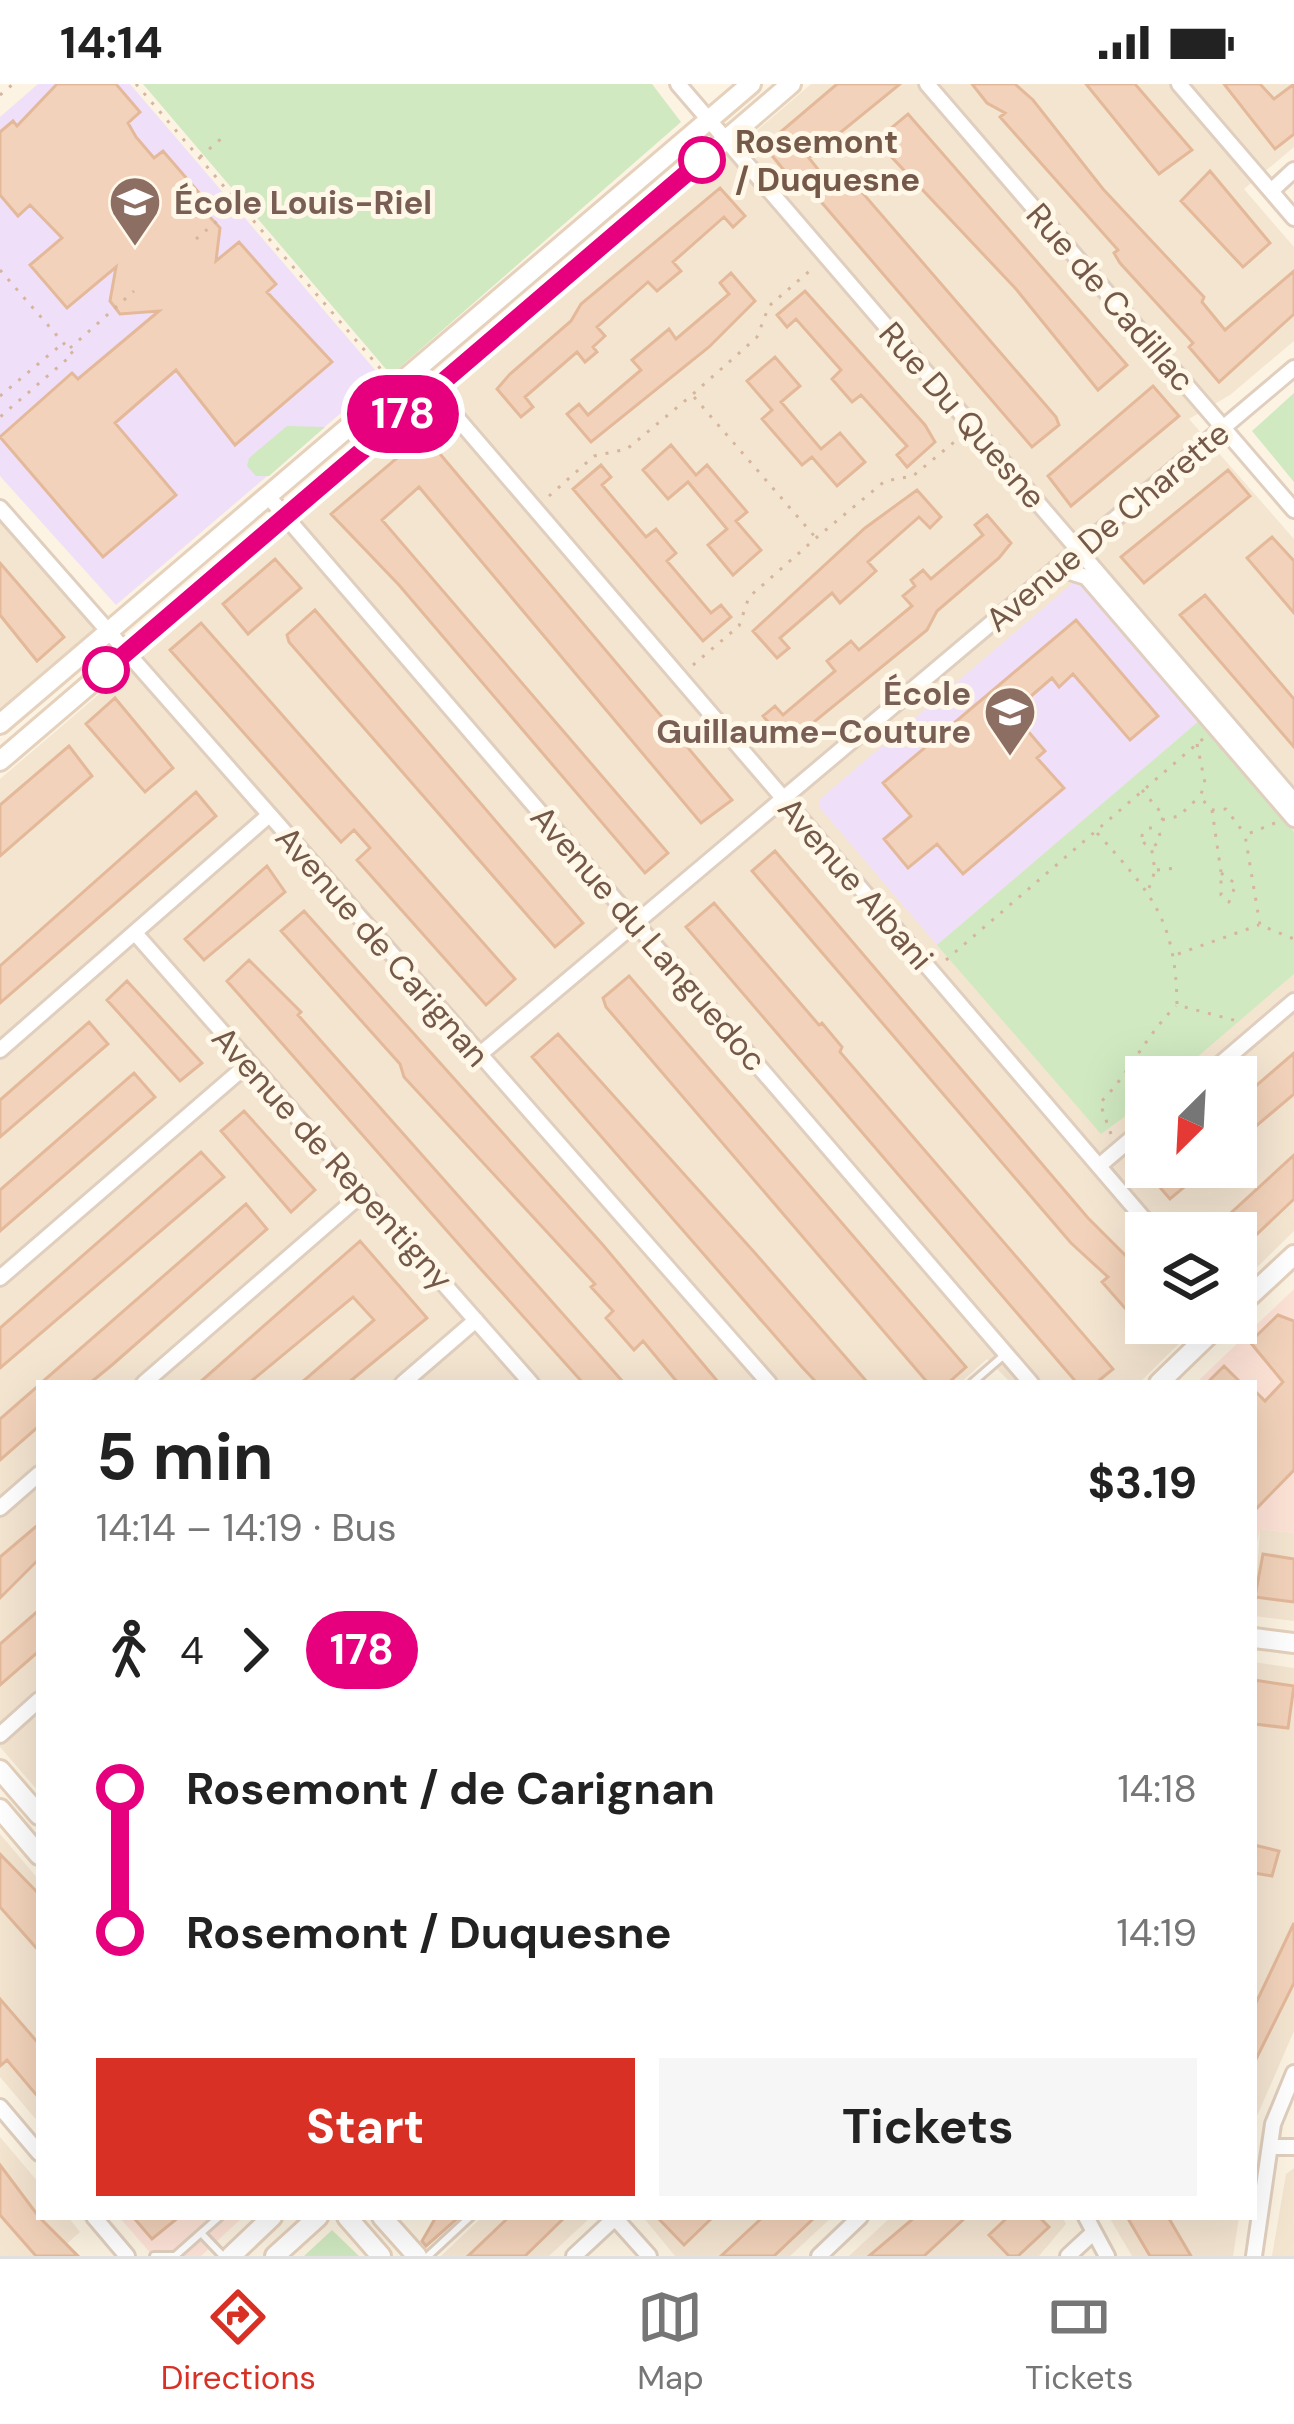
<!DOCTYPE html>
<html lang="en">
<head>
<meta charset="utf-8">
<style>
  body { margin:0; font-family:"DM Sans",sans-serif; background:#f6f6f6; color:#222; height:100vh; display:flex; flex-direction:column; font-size:45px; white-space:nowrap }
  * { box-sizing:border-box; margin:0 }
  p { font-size:39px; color:#767676 }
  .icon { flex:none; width:66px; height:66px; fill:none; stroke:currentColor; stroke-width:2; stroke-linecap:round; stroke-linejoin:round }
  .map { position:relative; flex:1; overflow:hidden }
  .sheet { position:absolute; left:36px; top:1296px; width:1221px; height:840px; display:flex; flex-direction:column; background:#fff; border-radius:0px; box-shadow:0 12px 48px #0002 }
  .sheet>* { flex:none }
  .badge { padding:0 24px; border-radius:39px; font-size:42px; line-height:78px }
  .needle { width:78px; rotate:204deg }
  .controls { position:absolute; left:1125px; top:972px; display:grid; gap:24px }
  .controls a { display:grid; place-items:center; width:132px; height:132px; border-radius:0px; background:#fff; box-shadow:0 12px 48px #0002; font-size:60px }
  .map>.badge { position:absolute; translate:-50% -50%; box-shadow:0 0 0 6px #fff }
  .legs { display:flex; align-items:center; gap:18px; height:132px; padding:0 60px; font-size:39px }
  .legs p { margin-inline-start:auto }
  .overview { display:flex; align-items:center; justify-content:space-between; height:204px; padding:0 60px }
  h1 { font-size:66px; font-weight:700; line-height:90px }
  .button { display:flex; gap:24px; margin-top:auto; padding:24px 60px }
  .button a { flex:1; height:138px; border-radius:0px; background:#d93025; color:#fff; font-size:48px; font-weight:700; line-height:138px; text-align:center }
  .button a+a { background:#f6f6f6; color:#222 }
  ul { padding:0 60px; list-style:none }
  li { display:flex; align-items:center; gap:42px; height:144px; font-size:45px }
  li i { display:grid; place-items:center; width:18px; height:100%; margin:0 15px; background:currentColor }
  li i::after { content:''; width:30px; height:30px; margin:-15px; border:9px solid; border-radius:50%; background:#fff }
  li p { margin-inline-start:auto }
  li:first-child i { background:linear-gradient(#0000 50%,currentColor 0) }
  li:last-child i { background:linear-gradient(currentColor 50%,#0000 0) }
  .status { display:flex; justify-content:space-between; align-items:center; height:84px; padding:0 60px; background:#fff; direction:ltr }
  .status svg { height:33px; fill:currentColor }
  .tab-bar { display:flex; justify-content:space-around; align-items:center; height:168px; border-top:3px solid #e0e0e0; background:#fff; font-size:33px; color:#767676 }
  .tab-bar a { display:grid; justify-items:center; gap:6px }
  .tab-bar .current { color:#d93025 }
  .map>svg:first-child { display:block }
  .residential { fill:#f4e5d1; fill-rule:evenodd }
  .commercial { fill:#fde2d6 }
  .education { fill:#f0dff8 }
  .green { fill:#d0e9c1 }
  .building { fill:#f2d2ba; stroke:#e4b99a; stroke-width:3 }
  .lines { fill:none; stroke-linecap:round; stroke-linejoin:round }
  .lane-casing { stroke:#e0cfbe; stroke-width:12 }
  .street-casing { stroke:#e0cfbe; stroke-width:20 }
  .secondary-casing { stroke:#e5d1bc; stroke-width:24 }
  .path { stroke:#d6b59d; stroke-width:3; stroke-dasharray:3 9; stroke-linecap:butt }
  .lane { stroke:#fff; stroke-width:6 }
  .street { stroke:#fff; stroke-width:14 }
  .secondary { stroke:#fff; stroke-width:18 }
  .line-1-casing { stroke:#fff; stroke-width:27 }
  .line-1 { stroke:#e6007e; stroke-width:18 }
  .stop-1-dot { fill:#fff; stroke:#e6007e; stroke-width:6 }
  .labels { text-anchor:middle; stroke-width:10; stroke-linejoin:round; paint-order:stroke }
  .stop-label { font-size:33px; font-weight:bold; fill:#745949; stroke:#fff7e8; text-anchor:start }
  .education-label { font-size:33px; font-weight:bold; fill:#785e54; stroke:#fff7e8; text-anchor:start }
  .street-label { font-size:33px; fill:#745949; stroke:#fff7e8 }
</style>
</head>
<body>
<div class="status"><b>14:14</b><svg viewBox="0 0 49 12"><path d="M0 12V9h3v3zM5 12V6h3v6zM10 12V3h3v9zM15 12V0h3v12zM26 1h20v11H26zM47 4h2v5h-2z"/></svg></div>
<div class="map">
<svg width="1294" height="2172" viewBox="0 0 1294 2172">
  <rect width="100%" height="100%" fill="#fcf3e2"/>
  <!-- residential -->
  <path class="residential" d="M811,0h483v63l-50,42 50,58v94l-64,54 -41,24 105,120v692l-58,57v-55h-90v90h54l-61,60h-128l-24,-24 -27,24h-921v409l-39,-45v-968zM1146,993h90v90h-90z
    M0,429l108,120 -108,89z
    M1260,1445l34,4v88l-40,-5z
    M1254,1578l40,6v363l-40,92z
    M0,1750l39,46v243l-39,-46z
    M0,2053l39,46v34h29l12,15 -27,24h-53z
    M1294,2084v88h-22l14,-82z
    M482,2133h109l-42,39h-108z
    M643,2133h189l-42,39h-115z
    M891,2133h171l4,7 -27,32h-190z
    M1109,2133h130l-6,39h-101z"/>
  <!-- commercial -->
  <path class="commercial" d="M1294,1205v244l-34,-4 -6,27v-173h-58z
    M119,2133h124l-42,39h-48z"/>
  <!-- education -->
  <path class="education" d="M38,0h92l252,294 -266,227 -116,-129v-359z
    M1074,498l8,3 117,136 -262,224 -117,-137 -1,-8z"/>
  <!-- green -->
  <path class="green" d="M143,0h509l29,38 -290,253z
    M1294,309v89l-42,-51z
    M287,342l38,1 -56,49h-13l-9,-10 2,-8z
    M1199,637l95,111v142l-120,103h-28v24l-45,33 -164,-189z
    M332,2146l27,26h-55z"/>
  <!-- building -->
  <path class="building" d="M57,0h59l24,28 -12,11 8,14 18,21 9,-7 38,44 -26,21h34l11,12 -4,33 23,-19 37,42 -9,8 65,70 -97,83 -59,-75 -61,53 61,72 -73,62 -103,-120 72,-64 6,6 81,-68 -39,3 -10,-13 6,-34 -49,41 -37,-43 32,-27 -32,-33 -12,11 -18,-21v-63l13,-11 4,5z
    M837,0h63l-91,74 19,24 13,-11 7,5 208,241 3,8 -27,22 -228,-265 -8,-9 -8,2 -24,-29z
    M972,0h43l18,16 70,89 101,108 -2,5 23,28 69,-59v43l-75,68 -30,-35 4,-4 -73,-80 -6,-10 4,-3 -118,-133 5,-4 -18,-10z
    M1086,0h49l57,66 -33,24z
    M1224,0h36l14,15 20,-15v50l-19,15z
    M908,30l219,251 -29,25 -82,-101 -132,-140 -6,-10z
    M1210,87l60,72 -27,24 -62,-66z
    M720,104l25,28 -12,11 -9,-10 -51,45 8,9 -24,20 -9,-9 -51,45 8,9 -12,11 4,5 -12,10 -8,-10 -52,45 8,10 -12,10 -24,-28 13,-15 61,-53 10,-17z
    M731,189l24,28 -46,46 -118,95 -24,-28 12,-10 9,11 53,-45 -9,-10 37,-31 7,10 53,-45 -9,-11z
    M805,207l120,134 10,17 -28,25 -10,-12 10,-9 -46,-51 -9,7 -20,-23 9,-9 -45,-51 -9,8 -10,-12z
    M775,273l25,29 -19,16 40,47 19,-16 25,29 -28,24 -25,-29 -10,8 -40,-46 10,-9 -25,-29z
    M1153,302l26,30 -108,90 -23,-30z
    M424,351l308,365 -31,23 -282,-336 -37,33 286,333 -23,20 -246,-288 -68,-71z
    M671,361l25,30 11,-10 40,47 -11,9 25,29 -28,25 -25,-30 19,-16 -39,-47 -20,17 -25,-29z
    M601,381l10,12 -9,8 44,52 10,-8 20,24 -9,8 44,52 10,-8 10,12 -28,24 -130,-152z
    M1228,386l22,26 -106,87 -23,-26z
    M917,406l24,27 -11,11 -11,-11 -51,45 8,9 -11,10 -25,22 -8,-10 -52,45 9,10 -12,10 -24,-27 112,-103z
    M987,431l24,28 -12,15 -62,53 -10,19 -140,114 -24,-28 12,-10 8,9 52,-44 -8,-10 24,-20 8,9 53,-44 -9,-10 12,-10 -4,-6 12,-10 8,9 52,-44 -8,-10z
    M1272,453l22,24v52l-47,-55z
    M275,475l26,29 -53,46 -25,-30z
    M0,479l64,74 -27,24 -37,-46z
    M1205,511l89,104v48l-114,-132z
    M315,526l268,313 -28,24 -266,-305 -2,-7z
    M1076,536l82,96 -28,24 -57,-66 -14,13 -7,-9 -29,25 6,7 -8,13 24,28 -8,7 27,30 -101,86 -26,-30 -29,24 -24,-29 27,-23 -28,-33z
    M201,539l314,356 -29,26 -129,-145 13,-12 -16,-18 -13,12 -171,-192z
    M115,614l58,70 -28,24 -59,-68z
    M69,662l23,30 -92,80v-51z
    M196,708l20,24 -216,187v-37z
    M775,767l313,367 58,58v56l-44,-50 6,-5 -37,-34 -319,-372z
    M267,782l18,26 -81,68 -19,-21z
    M714,819l105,122 3,-2 20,24 -2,5 273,317 -17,14h-19l-391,-456z
    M304,827l299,334 116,138h-41l-35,-42 -9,9 -28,-32 7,-7 -22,-24 4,-3 -191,-207 -4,-13 -119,-133z
    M249,876l52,52 -3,3 326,368h-41l-113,-126 -243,-276z
    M629,892l337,391 -18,16h-20l-322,-376 -3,-9z
    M127,897l75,82 -22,18 -73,-81z
    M89,938l19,22 -108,93v-37z
    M558,950l197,219 113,130h-51l-15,-16 -270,-310z
    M1294,969v41l-58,49v-40z
    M134,989l21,24 -155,134v-41z
    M244,1027l71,79 -24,22 -70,-81z
    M201,1068l23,25 -224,191v-40z
    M1294,1071v44l-58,55v-21h-27z
    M1161,1083h47l-38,32 -20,-23z
    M246,1120l21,25 -155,136 -22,18h-49z
    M360,1157l67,77 -79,65h-47l73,-63 -21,-23 -104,86h-50z
    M1278,1231l16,6v149l-40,41v-121l11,11 18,-19 -33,-40z
    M1224,1282l17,17h-34z
    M39,1301v41l-39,34v-41z
    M39,1440v35l-39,39v-41z
    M1263,1470l31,5v43l-39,-5z
    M39,1526v41l-39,34v-41z
    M1254,1596l40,6 -6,42 -34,-4z
    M1254,1761l25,6 -7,25 -18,-3z
    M0,1770l39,40v57l-39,-44z
    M1294,1839v60l-40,80v-56z
    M0,1915l39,45v54l-32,-38 -7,6z
    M0,2081l39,52 39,39h-42l-29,-33 -7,-8z
    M133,2133h46l-27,22z
    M436,2133h23l-33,29 -4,-5z
    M509,2133h56l-40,39h-57z
    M657,2133h56l-29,28z
    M763,2133h52l-41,39h-53z
    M915,2133h51l-42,39h-55z
    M1008,2133h31l10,10 -31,29h-9l-20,-21z
    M1127,2133h41l23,39h-41z"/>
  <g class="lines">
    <!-- lane casing -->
    <g class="lane-casing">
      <path id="lane" d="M972,1299l31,-27
        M201,2149l22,23
        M154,2172h21l44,-39
        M428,2172l42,-39"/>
    </g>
    <!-- street casing -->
    <g class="street-casing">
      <path id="street" d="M678,0l616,717
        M927,0l367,426
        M1179,0l115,134
        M1271,107l23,-21
        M416,286l740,863
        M267,411l764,888
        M0,424l769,875
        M1073,489l13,4 208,242
        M135,849l396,450
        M0,966l268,-234
        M479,971l815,-687
        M1205,993l89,-76
        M1099,1082l47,-40
        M0,1194l248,-214
        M144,1299l219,-190
        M403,1299l73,-63
        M0,1424l39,-34
        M0,1651l39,-35
        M0,2023l39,46
        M1270,2063h24
        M94,2133l33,39
        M1086,2133l21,39
        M615,2134l34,38
        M574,2172l42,-39
        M819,2172l41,-39
        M1068,2172l26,-24
        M1254,2172l19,-132 21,-51"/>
    </g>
    <!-- secondary casing -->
    <g class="secondary-casing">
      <path id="secondary" d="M0,640l751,-640
        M0,677l791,-677
        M1236,1225l58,-54
        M1159,1299l62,-60
        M1254,1554l40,5
        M0,1686l39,45
        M0,1725l39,46
        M347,2133l34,39
        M382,2133l35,39
        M231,2172l41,-39
        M275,2172l43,-39"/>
    </g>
    <!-- path -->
    <path class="path" d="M136,0l249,290
      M0,11l13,-11
      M200,73l23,-20
      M196,155l40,-34
      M0,186l73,84 -73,63
      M70,264l64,-57
      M0,312l62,-52
      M694,313l122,141
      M549,412l45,-40 33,-7 65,-54 65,-58 12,-31 44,-38
      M693,581l46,-39 10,-29 67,-59 69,-57 28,-5 46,-38
      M1197,660l8,39 -5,14 12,13 14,-1 18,24
      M1142,706l22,26 -6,12
      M1212,726l9,62
      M1162,736l17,-4 19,-18
      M1275,739l-30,12 15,90 34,14
      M1142 753a9 9 0 1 1 18 0a9 9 0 1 1-18 0Z
      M1097,749c55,61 79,87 80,172l64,17
      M1157,786l21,-2
      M1221,789l15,11 -7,18 -8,-7z
      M1149,804l6,-17 -4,-26
      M1178,870l81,-29
      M946,876l259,-223
      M1111,1050l-11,-31c30,-30 45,-67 76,-97"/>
    <!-- lane -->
    <use href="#lane" class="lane"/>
    <!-- street -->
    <use href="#street" class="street"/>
    <!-- secondary -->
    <use href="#secondary" class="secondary"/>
  </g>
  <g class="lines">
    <!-- line-1 casing -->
    <g class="line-1-casing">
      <path id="line-1" d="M106,586l596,-510"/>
    </g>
    <!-- line-1 -->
    <use href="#line-1" class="line-1"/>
  </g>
  <!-- icons -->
  <defs>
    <g id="school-pin" transform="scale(2.7)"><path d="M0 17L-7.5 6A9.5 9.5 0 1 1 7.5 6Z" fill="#8d6e63" stroke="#fff7e8"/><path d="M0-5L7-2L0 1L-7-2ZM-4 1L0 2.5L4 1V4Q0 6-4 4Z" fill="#fff"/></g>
  </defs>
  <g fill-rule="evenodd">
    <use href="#school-pin" x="135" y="118"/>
    <use href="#school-pin" x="1010" y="628"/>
  </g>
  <!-- markers -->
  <g class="stop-1-dot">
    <circle cx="702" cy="76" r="21"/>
    <circle cx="106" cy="586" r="21"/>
  </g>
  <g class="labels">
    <!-- stop labels -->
    <g class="stop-label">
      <text x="735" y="69">Rosemont<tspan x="735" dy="38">/ Duquesne</tspan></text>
    </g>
    <!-- education labels -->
    <g class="education-label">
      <text x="174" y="130">École Louis-Riel</text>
      <text x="971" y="621" text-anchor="end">École<tspan x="971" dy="38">Guillaume-Couture</tspan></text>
    </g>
    <!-- street labels -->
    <g class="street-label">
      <text transform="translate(1111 213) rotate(49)" y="12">Rue de Cadillac</text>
      <text transform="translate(963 331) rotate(49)" y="12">Rue Du Quesne</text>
      <text transform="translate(1107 442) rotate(-40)" y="12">Avenue De Charette</text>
      <text transform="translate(856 799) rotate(49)" y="12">Avenue Albani</text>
      <text transform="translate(649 854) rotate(49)" y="12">Avenue du Languedoc</text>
      <text transform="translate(383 862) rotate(49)" y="12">Avenue de Carignan</text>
      <text transform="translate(333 1074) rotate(48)" y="12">Avenue de Repentigny</text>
    </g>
  </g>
</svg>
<div class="controls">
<a><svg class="needle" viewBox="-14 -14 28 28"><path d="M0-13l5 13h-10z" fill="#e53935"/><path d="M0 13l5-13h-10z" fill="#767676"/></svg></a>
<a><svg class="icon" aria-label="layers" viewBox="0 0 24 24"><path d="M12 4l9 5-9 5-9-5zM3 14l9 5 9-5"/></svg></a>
</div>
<b class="badge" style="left:403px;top:330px;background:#e6007e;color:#fff">178</b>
<section class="sheet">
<div class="overview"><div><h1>5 min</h1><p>14:14 – 14:19 · Bus</p></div><b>$3.19</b></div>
<div class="legs"><svg class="icon" aria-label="walk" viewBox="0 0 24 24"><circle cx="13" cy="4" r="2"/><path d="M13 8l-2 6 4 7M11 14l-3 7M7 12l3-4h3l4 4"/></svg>4<svg class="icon" aria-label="forward" viewBox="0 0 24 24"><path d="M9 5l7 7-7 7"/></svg><b class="badge" style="background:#e6007e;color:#fff">178</b></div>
<ul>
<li><i style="color:#e6007e"></i><b>Rosemont / de Carignan</b><p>14:18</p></li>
<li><i style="color:#e6007e"></i><b>Rosemont / Duquesne</b><p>14:19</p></li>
</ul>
<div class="button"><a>Start</a><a>Tickets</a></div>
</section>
</div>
<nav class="tab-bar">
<a class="current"><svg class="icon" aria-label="directions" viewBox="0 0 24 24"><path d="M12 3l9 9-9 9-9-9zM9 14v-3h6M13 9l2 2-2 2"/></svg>Directions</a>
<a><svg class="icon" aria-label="map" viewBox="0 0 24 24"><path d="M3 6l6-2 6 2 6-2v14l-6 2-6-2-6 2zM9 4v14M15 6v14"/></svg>Map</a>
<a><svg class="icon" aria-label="tickets" viewBox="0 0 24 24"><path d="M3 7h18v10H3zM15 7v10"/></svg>Tickets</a>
</nav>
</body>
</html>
